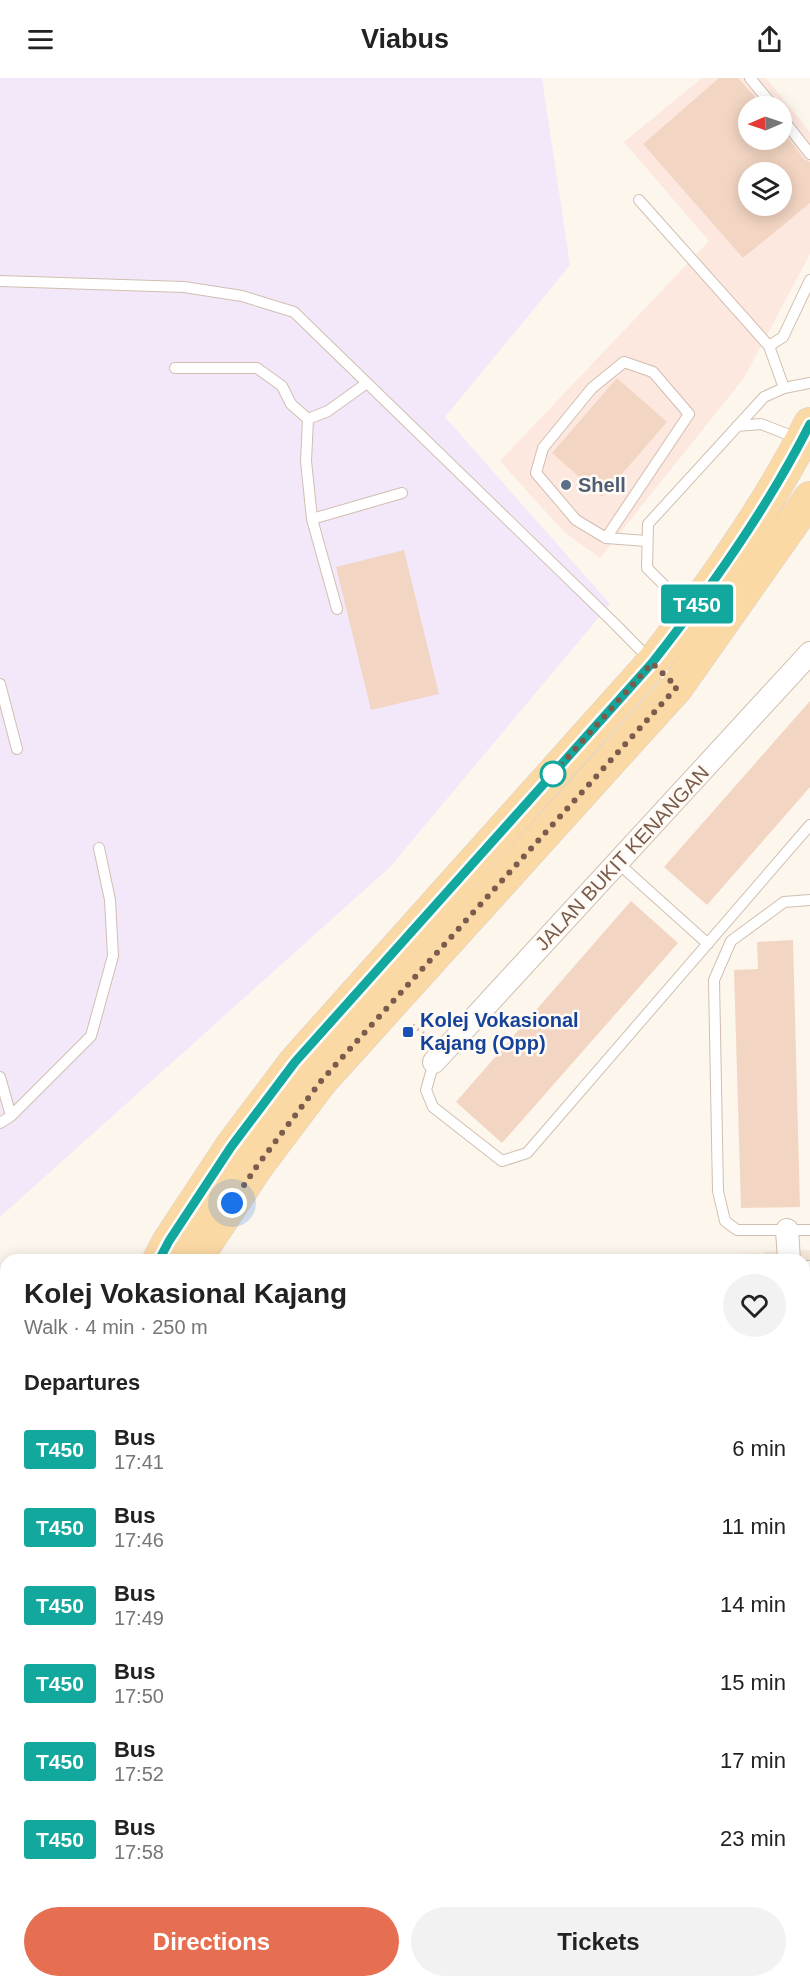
<!DOCTYPE html>
<html lang="en">
<head>
<meta charset="utf-8">
<style>
  body { margin:0; font-family:Helvetica,sans-serif; background:#f2f2f2; color:#222; height:100vh; display:flex; flex-direction:column; font-size:22px; white-space:nowrap }
  * { box-sizing:border-box; margin:0 }
  p { font-size:20px; color:#767676 }
  .icon { flex:none; width:33px; height:33px; fill:none; stroke:currentColor; stroke-width:2; stroke-linecap:round; stroke-linejoin:round }
  .map { position:relative; flex:1; overflow:hidden }
  .details { position:absolute; left:0px; top:1176px; width:810px; height:734px; display:flex; flex-direction:column; background:#fff; border-radius:18px 18px 0 0; box-shadow:0 3px 15px #0003 }
  .details>* { flex:none }
  .badge { padding:0 12px; border-radius:4px; font-size:21px; line-height:39px }
  .needle { width:39px; rotate:268deg }
  .buttons { position:absolute; left:738px; top:18px; display:grid; gap:12px }
  .buttons a { display:grid; place-items:center; width:54px; height:54px; border-radius:50%; background:#fff; box-shadow:0 3px 15px #0003; font-size:30px }
  .you { position:absolute; width:30px; height:30px; margin:-15px; border:4px solid #fff; border-radius:50%; background:#1a73e8; box-shadow:0 0 0 9px #1a73e833 }
  .map>.badge { position:absolute; translate:-50% -50%; box-shadow:0 0 0 3px #fff }
  h2 { padding:0 24px; font-size:22px; line-height:54px }
  .round { display:grid; place-items:center; flex:none; width:63px; height:63px; border-radius:32px; background:#f2f2f2 }
  .overview { display:flex; align-items:center; justify-content:space-between; height:102px; padding:0 24px }
  h1 { font-size:28px; font-weight:600; line-height:45px }
  .action { display:flex; gap:12px; margin-top:auto; padding:12px 24px }
  .action a { flex:1; height:69px; border-radius:36px; background:#e76f51; color:#fff; font-size:24px; font-weight:600; line-height:69px; text-align:center }
  .action a+a { background:#f2f2f2; color:#222 }
  ul { padding:0; list-style:none }
  li { display:flex; align-items:center; gap:18px; height:78px; padding:0 24px }
  li div { flex:1 }
  li b { display:block; font-size:22px }
  li em { font-style:normal }
  li .badge { min-width:66px; font-weight:700; text-align:center }
  header { display:flex; justify-content:space-between; align-items:center; height:78px; padding:0 24px; background:#fff; font-size:27px; font-weight:600 }
  .map>svg:first-child { display:block }
  .residential { fill:#f5e8da }
  .commercial { fill:#fde8e0; fill-rule:evenodd }
  .education { fill:#f3e8fa }
  .building { fill:#f3d5c3; fill-rule:evenodd }
  .lines { fill:none; stroke-linecap:round; stroke-linejoin:round }
  .service-casing { stroke:#d1beb0; stroke-width:12 }
  .minor-casing { stroke:#d1beb0; stroke-width:24 }
  .primary-casing { stroke:#dad1cd; stroke-width:34 }
  .path { stroke:#d9b8a5; stroke-width:4; stroke-dasharray:1.5 4.5; stroke-linecap:butt }
  .service { stroke:#fff; stroke-width:10 }
  .minor { stroke:#fff; stroke-width:22 }
  .primary { stroke:#fbd9a5; stroke-width:33 }
  .line-casing { stroke:#fff; stroke-width:14 }
  .line { stroke:#12a89d; stroke-width:9 }
  .walk { stroke:#7a5c4d; stroke-width:6; stroke-dasharray:0 10.8 }
  .service-dot { fill:#5c6f8a; stroke:#fffaf3; stroke-width:2 }
  .stop-dot { fill:#fff; stroke:#12a89d; stroke-width:3 }
  .transit-dot { fill:#1a4fb4; stroke:#fffaf3; stroke-width:2 }
  .labels { text-anchor:middle; stroke-width:5; stroke-linejoin:round; paint-order:stroke }
  .service-label { font-size:20px; font-weight:bold; fill:#4e5e75; stroke:#fffaf3; text-anchor:start }
  .street-label { font-size:20px; fill:#7a5c4d; stroke:#fffaf3 }
  .transit-label { font-size:20px; font-weight:bold; fill:#164399; stroke:#fffaf3; text-anchor:start }
</style>
</head>
<body>
<header><svg class="icon" aria-label="menu" viewBox="0 0 24 24"><path d="M4 6h16M4 12h16M4 18h16"/></svg>Viabus<svg class="icon" aria-label="share" viewBox="0 0 24 24"><path d="M12 15V3M7 8l5-5 5 5M5 13v7h14v-7"/></svg></header>
<div class="map">
<svg width="810" height="1909" viewBox="0 0 810 1909">
  <rect width="100%" height="100%" fill="#fdf6ec"/>
  <!-- residential -->
  <path class="residential" d="M810,1172v598l-6,-76v-512h-40l-1,-8z
    M760,1175l1,7h-130z
    M804,1739l6,78v92h-810v-135l6,-16v146h798z"/>
  <!-- commercial -->
  <path class="commercial" d="M702,0h64l44,54v122l-66,124 -144,180 -36,-26 -64,-71 209,-220 -85,-99zM748,28h34v34h-34zM748,94h34v34h-34z
    M6,1900v4h80l1,5h-84z"/>
  <!-- education -->
  <path class="education" d="M0,0h542l28,187 -125,152 165,187 -220,263 -390,350z"/>
  <!-- building -->
  <path class="building" d="M719,0h19l25,28h-15v34h34v-10l22,29 6,3v41l-67,55 -100,-114zM748,94h34v34h-34z
    M617,300l50,44 -65,75 -50,-44z
    M404,472l35,144 -68,16 -35,-143z
    M810,623v86l-103,118 -43,-38z
    M631,823l47,42 -176,200 -46,-41z
    M793,862l7,267 -59,1 -7,-238 24,-1 -1,-27z"/>
  <g class="lines">
    <!-- service casing -->
    <g class="service-casing">
      <path id="service" d="M750,0l23,28
        M782,40l28,36
        M639,122l130,146 15,42
        M0,203l184,6 58,9 52,16 321,312 60,61
        M769,268l14,-9 27,-57
        M175,290h82l25,18 9,18 17,15 20,-8 39,-28
        M308,341l-2,42 6,58 25,90
        M737,348l24,-2 36,14
        M312,441l90,-26
        M606,460l83,-124 -36,-42 -29,-10 -32,26 -49,60 -7,25 40,47 30,18 41,3
        M689,532l-42,-42 1,-44 116,-127 20,-9 26,-5
        M0,606l17,65
        M618,785l90,81
        M810,822l-26,2 -53,39 -17,39 4,211 7,30 12,9h73
        M434,984l-8,28 7,17 69,54 25,-8 283,-328
        M0,999l11,39
        M0,1045l11,-7 80,-80 22,-80 -3,-56 -11,-52
        M0,1690l6,-5
        M93,1904v5
        M158,1904l1,5
        M283,1904l1,5
        M409,1904l1,5
        M466,1904v5
        M804,1904v5"/>
    </g>
    <!-- minor casing -->
    <g class="minor-casing">
      <path id="minor" d="M434,984l376,-409
        M787,1152l2,30
        M804,1194h6
        M804,1355l6,67
        M0,1889l6,-18"/>
    </g>
    <!-- primary casing -->
    <g class="primary-casing">
      <path id="primary" d="M159,1182l10,-19 62,-94 64,-85 357,-399c59,-75 115,-154 158,-239
        M195,1182l62,-94 64,-85 356,-394 133,-189
        M0,1536l6,-15
        M0,1633l6,-16"/>
    </g>
    <!-- path -->
    <path class="path" d="M413,947l15,12"/>
    <!-- service -->
    <use href="#service" class="service"/>
    <!-- minor -->
    <use href="#minor" class="minor"/>
    <!-- primary -->
    <use href="#primary" class="primary"/>
  </g>
  <g class="lines">
    <!-- line casing -->
    <g class="line-casing">
      <path id="line" d="M159,1182l10,-19 62,-94 64,-85 357,-399c59,-75 115,-154 158,-239"/>
    </g>
    <!-- line -->
    <use href="#line" class="line"/>
    <!-- walk -->
    <path class="walk" d="M232,1125l25,-37 64,-85 356,-394 -25,-24 -99,111"/>
  </g>
  <!-- markers -->
  <circle class="service-dot" cx="566" cy="407" r="6"/>
  <circle class="stop-dot" cx="553" cy="696" r="12"/>
  <rect class="transit-dot" x="402" y="948" width="12" height="12" rx="3"/>
  <g class="labels">
    <!-- service labels -->
    <g class="service-label">
      <text x="578" y="414">Shell</text>
    </g>
    <!-- street labels -->
    <g class="street-label">
      <text transform="translate(622 780) rotate(-47)" y="7">JALAN BUKIT KENANGAN</text>
    </g>
    <!-- transit labels -->
    <g class="transit-label">
      <text x="420" y="949">Kolej Vokasional<tspan x="420" dy="23">Kajang (Opp)</tspan></text>
    </g>
  </g>
</svg>
<div class="buttons">
<a><svg class="needle" viewBox="-14 -14 28 28"><path d="M0-13l5 13h-10z" fill="#e53935"/><path d="M0 13l5-13h-10z" fill="#767676"/></svg></a>
<a><svg class="icon" aria-label="layers" viewBox="0 0 24 24"><path d="M12 4l9 5-9 5-9-5zM3 14l9 5 9-5"/></svg></a>
</div>
<div class="you" style="left:232px;top:1125px"></div>
<b class="badge" style="left:697px;top:526px;background:#12a89d;color:#fff">T450</b>
<section class="details">
<div class="overview"><div><h1>Kolej Vokasional Kajang</h1><p>Walk · 4 min · 250 m</p></div><a class="round"><svg class="icon" aria-label="heart" viewBox="0 0 24 24"><path d="M12 20l-8-8c-3-5 5-10 8-4 3-6 11-1 8 4z"/></svg></a></div>
<h2>Departures</h2>
<ul>
<li><span class="badge" style="background:#12a89d;color:#fff">T450</span><div><b>Bus</b><p>17:41</p></div><em>6 min</em></li>
<li><span class="badge" style="background:#12a89d;color:#fff">T450</span><div><b>Bus</b><p>17:46</p></div><em>11 min</em></li>
<li><span class="badge" style="background:#12a89d;color:#fff">T450</span><div><b>Bus</b><p>17:49</p></div><em>14 min</em></li>
<li><span class="badge" style="background:#12a89d;color:#fff">T450</span><div><b>Bus</b><p>17:50</p></div><em>15 min</em></li>
<li><span class="badge" style="background:#12a89d;color:#fff">T450</span><div><b>Bus</b><p>17:52</p></div><em>17 min</em></li>
<li><span class="badge" style="background:#12a89d;color:#fff">T450</span><div><b>Bus</b><p>17:58</p></div><em>23 min</em></li>
</ul>
<div class="action"><a>Directions</a><a>Tickets</a></div>
</section>
</div>
</body>
</html>
